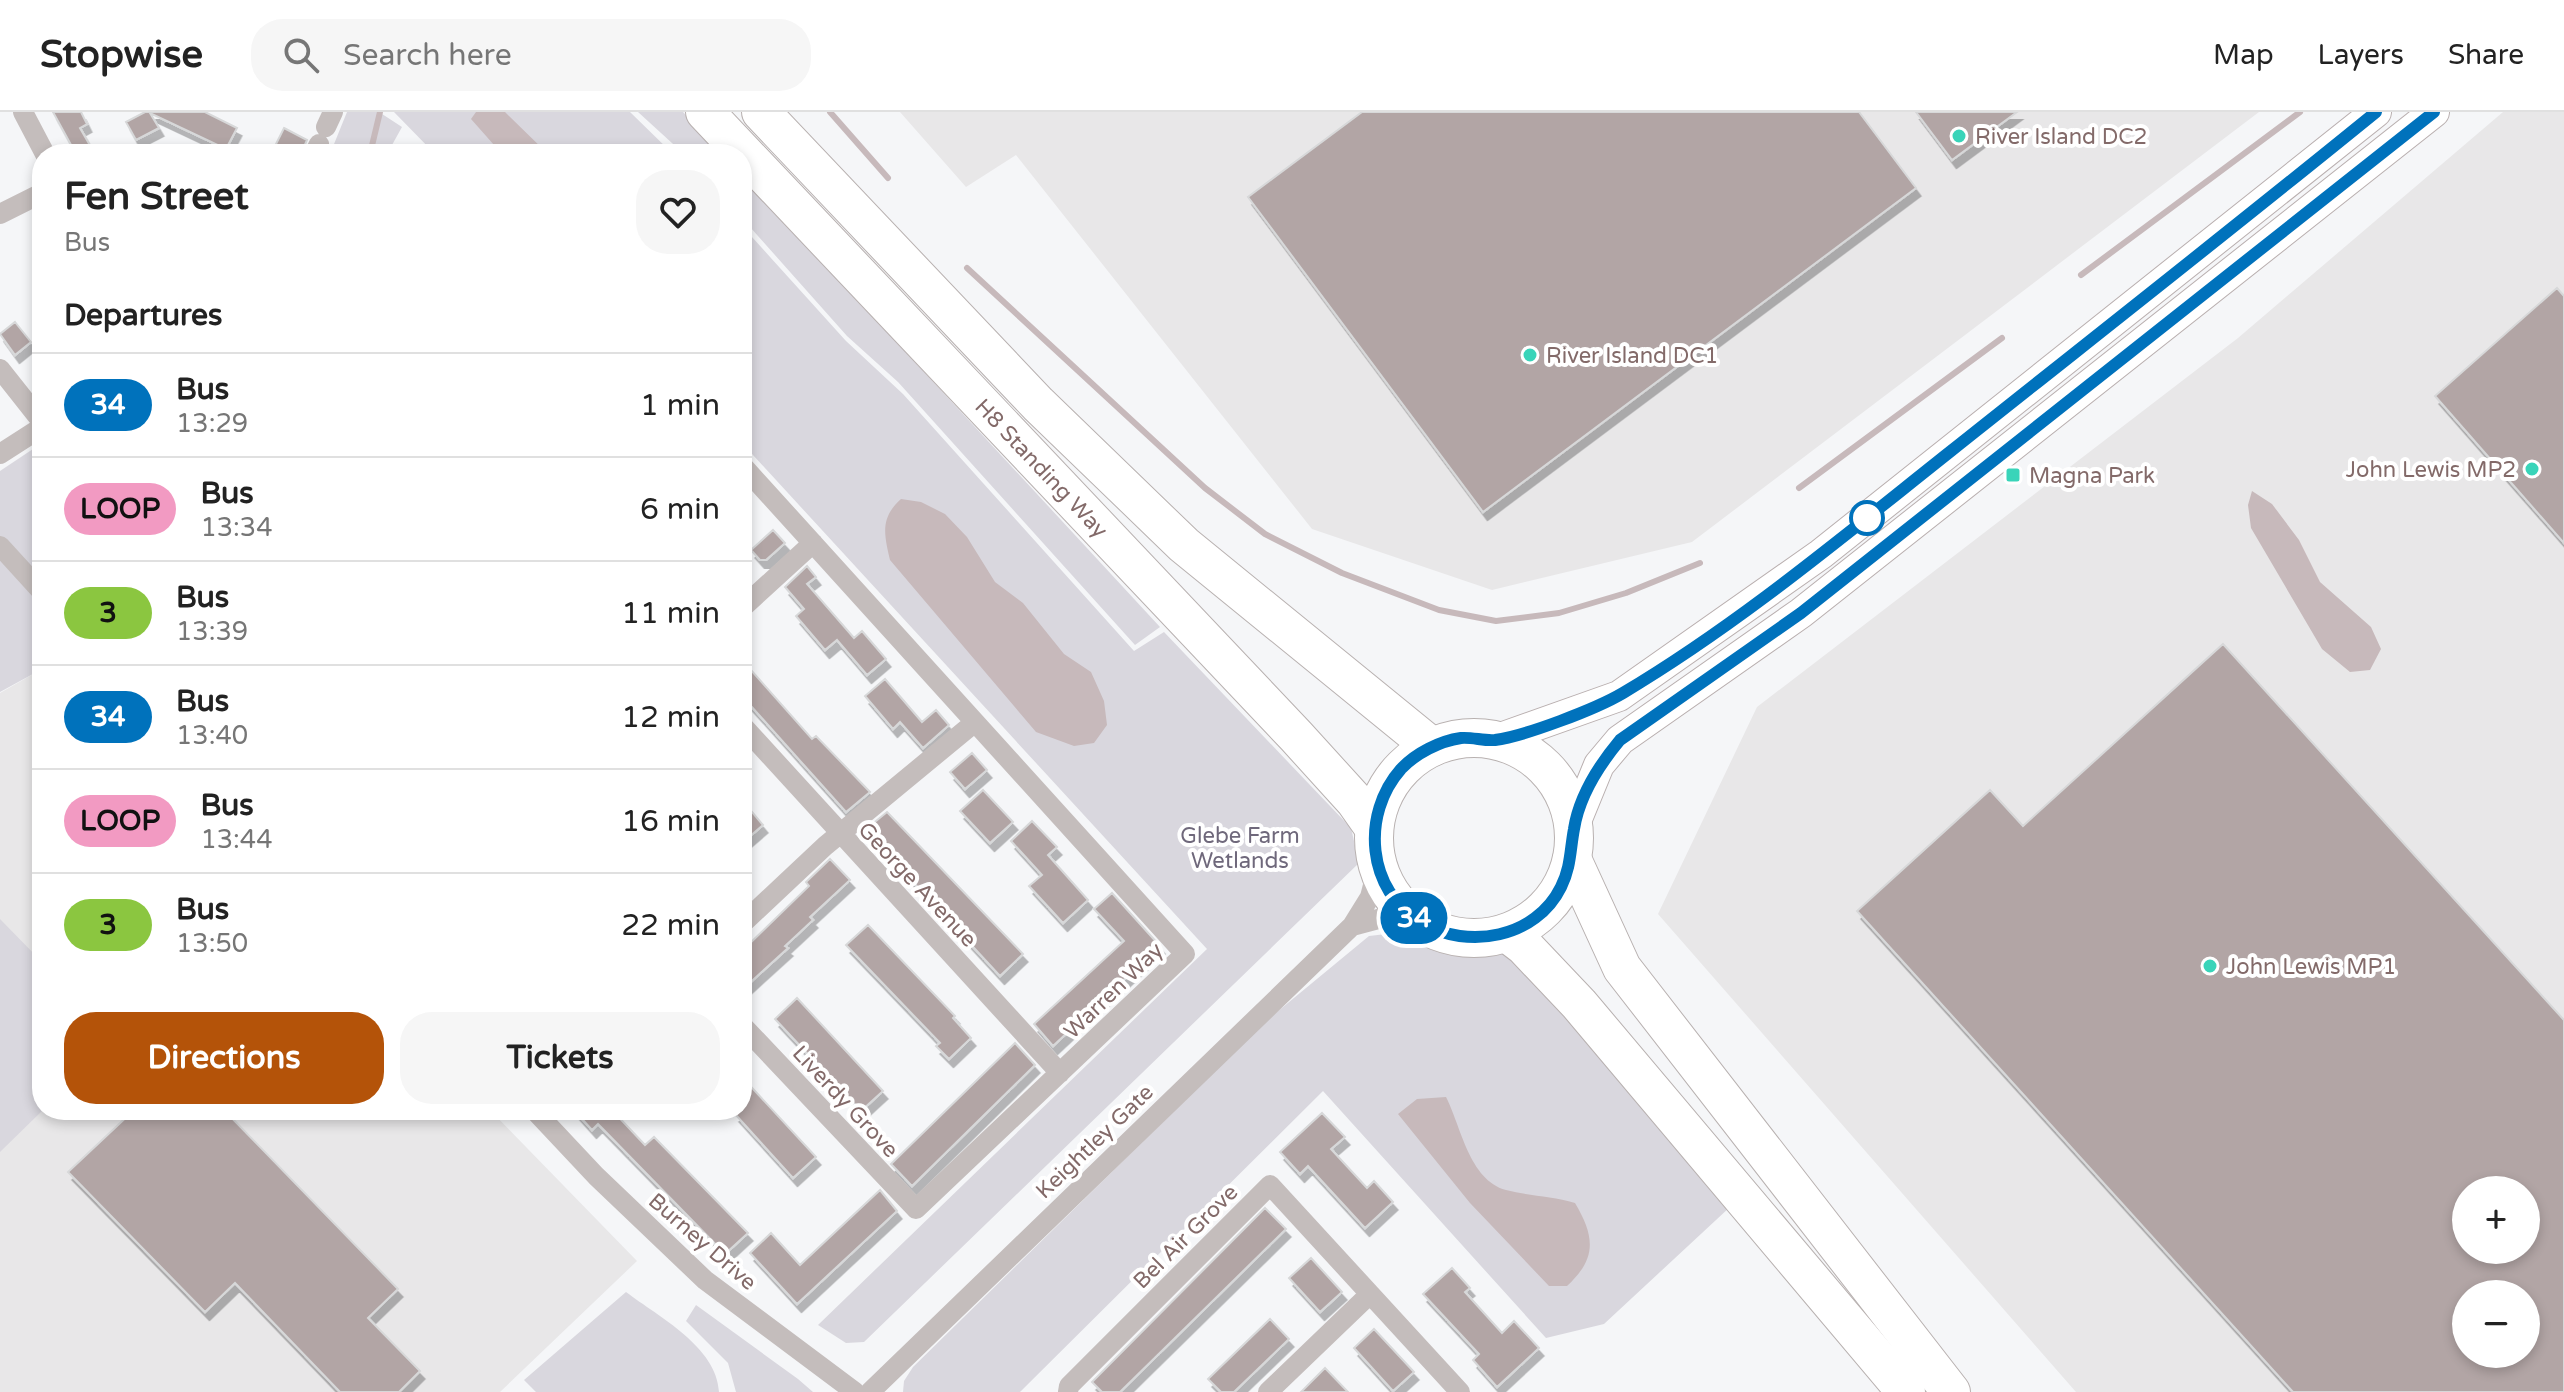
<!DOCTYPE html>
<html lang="en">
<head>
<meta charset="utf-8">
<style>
  body { margin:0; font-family:"Varela Round",sans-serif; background:#f6f6f6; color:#222; height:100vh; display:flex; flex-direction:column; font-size:30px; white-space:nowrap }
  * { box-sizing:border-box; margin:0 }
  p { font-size:26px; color:#767676 }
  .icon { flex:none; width:44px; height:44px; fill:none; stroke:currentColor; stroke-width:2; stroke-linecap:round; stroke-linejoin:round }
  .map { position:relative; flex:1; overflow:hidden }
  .side { position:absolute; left:32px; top:32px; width:720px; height:976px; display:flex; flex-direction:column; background:#fff; border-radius:32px; box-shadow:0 4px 12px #0003 }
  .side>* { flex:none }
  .badge { padding:0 16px; border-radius:26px; font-size:28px; line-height:52px }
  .buttons { position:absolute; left:2452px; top:1064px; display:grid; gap:16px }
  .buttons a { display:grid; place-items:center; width:88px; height:88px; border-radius:50%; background:#fff; box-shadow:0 4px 12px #0003; font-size:40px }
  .map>.badge { position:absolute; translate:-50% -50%; box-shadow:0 0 0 4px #fff }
  h2 { padding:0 32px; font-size:30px; line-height:72px }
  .round { display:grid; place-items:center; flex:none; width:84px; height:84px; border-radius:32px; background:#f6f6f6 }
  .head { display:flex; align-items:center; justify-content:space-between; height:136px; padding:0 32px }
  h1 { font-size:38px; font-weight:700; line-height:60px }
  .button { display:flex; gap:16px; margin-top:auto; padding:16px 32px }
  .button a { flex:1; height:92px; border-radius:32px; background:#b45309; color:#fff; font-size:32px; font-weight:700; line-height:92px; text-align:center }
  .button a+a { background:#f6f6f6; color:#222 }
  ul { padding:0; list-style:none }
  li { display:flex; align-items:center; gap:24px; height:104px; padding:0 32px; border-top:2px solid #e0e0e0 }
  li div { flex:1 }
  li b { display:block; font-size:30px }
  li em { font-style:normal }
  li .badge { min-width:88px; font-weight:700; text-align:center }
  header { display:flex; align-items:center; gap:48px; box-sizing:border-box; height:112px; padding:0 40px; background:#fff; border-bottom:2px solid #e0e0e0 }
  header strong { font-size:38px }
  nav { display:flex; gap:44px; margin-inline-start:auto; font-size:28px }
  .search { width:560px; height:72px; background:#f6f6f6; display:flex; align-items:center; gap:20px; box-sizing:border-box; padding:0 28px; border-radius:32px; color:#767676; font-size:30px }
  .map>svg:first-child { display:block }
  .built { fill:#e8e7e8; fill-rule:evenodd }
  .green { fill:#d9d7de }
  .water { fill:#c7b9bb }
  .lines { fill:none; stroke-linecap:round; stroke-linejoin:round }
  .stream { stroke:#c7b9bb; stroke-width:6 }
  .building { fill:#b2a5a5; stroke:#d7d8d9; stroke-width:2; fill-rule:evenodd; filter:url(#shadow) }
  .secondary-casing { stroke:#b9afaf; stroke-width:32 }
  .highway-casing { stroke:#b8b1b0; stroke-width:40 }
  .street { stroke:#c4bdbc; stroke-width:20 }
  .secondary { stroke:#fff; stroke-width:30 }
  .highway { stroke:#fff; stroke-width:38 }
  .line-casing { stroke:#fff; stroke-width:18 }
  .line { stroke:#0072bc; stroke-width:12 }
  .poi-dot { fill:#39d4b9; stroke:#fff; stroke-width:3 }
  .stop-dot { fill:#fff; stroke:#0072bc; stroke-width:4 }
  .labels { text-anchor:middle; stroke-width:8; stroke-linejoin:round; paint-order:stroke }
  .poi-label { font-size:22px; fill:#836a69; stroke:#fff; text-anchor:start }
  .street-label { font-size:22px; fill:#836a69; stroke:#fff }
  .park-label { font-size:22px; fill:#6f687b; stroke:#fff }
</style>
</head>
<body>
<header>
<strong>Stopwise</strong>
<div class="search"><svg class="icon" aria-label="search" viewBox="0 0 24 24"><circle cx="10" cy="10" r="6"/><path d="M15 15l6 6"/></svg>Search here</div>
<nav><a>Map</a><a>Layers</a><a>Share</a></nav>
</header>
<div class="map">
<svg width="2564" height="1280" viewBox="0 0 2564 1280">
  <defs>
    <filter id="shadow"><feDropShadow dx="4.5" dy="8" stdDeviation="0" flood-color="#0004"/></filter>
  </defs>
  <rect width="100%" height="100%" fill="#f5f6f8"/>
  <!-- built -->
  <path class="built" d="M900,0h1359l-567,430 -200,48 -180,-61 -296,-374 -50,32z
    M2503,0h61v1280h-488l-418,-478 99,-207 481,-369zM2466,1078h60v60h-60zM2466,1182h60v60h-60z
    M42,557v441h448l147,151 -137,131h-500v-699z"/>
  <!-- green -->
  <path class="green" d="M347,0h32l23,15 -15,27h-57z
    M394,0h236l43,42h-238z
    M638,0h45l39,42h-38z
    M742,63l418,452 -25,18 -237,-263 -51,-46 -105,-118z
    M742,114l104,115 57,53 231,257 30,-19 187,196 8,35 -495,479 -18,1 -28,-18 389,-376 -465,-506z
    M42,331v226l-42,23v-221z
    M0,807l42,43 1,148 -43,42z
    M1395,821l60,20 57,-5 218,259 -126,117 -58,14 -223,-247 -303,301h-117l1,-11 9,-14 353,-346 103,-85z
    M626,1180c33,25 91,55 93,100h-183l-12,-12z
    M696,1193l102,74 15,13h-77l-8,-29 -42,-42z"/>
  <!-- water -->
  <path class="water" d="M476,0h29l43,42h-46l-31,-35z
    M2252,379l20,13 27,36 21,42 51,45 10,22 -11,21 -20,2 -28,-23 -71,-121 -3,-23z
    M901,387l20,3 24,12 22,23 28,45 28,21 41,51 27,18 13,29 3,24 -13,18 -20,3 -38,-14 -146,-172c-6,-26 -10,-42 11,-61z
    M1446,985c15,29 23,83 60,93 23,6 46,6 69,13 20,34 22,55 -8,83h-18l-79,-83 -72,-89 19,-15z"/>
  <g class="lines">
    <!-- stream -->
    <path class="stream" d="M830,0l58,66
      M370,42l10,-42
      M967,156l238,220 60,46 77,39 97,37 57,11 63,-8 67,-20 74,-30
      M2081,163l219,-163
      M1799,376l203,-150"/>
  </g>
  <!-- building -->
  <path class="building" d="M53,0h28l6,12 -7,4 15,26h-19z
    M145,0h60l32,16 -11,21 -76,-36 9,15 -23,12 -10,-18z
    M1362,0h497l57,76 -433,324 -235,-315z
    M1916,0h101l-65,48z
    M284,16l23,12 -6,14h-30z
    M2557,176l7,8v247l-129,-147z
    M15,210l16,20 -16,13 -15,-21z
    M773,418l12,13 -19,17h-6l-9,-10z
    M807,454l9,11 -9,7 47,54 8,-7 24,28 -19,16 -30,-35 -12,10 -29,-34 8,-7 -19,-22z
    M2223,532l341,376v372h-271l-436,-481 133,-121 33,36zM2466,1078h60v60h-60zM2466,1182h60v60h-60z
    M742,548l70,79 4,-3 54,56 -24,20 -104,-116z
    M885,567l37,43 14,-12 13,15 -26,23 -23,-26 -7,7 -28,-33z
    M972,641l15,17 -22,19 -15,-17z
    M983,678l30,32 -23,21 -30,-32z
    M742,688l21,25 -21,18z
    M887,700l136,142 -23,22 -135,-146z
    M1032,709l25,26 -9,8 40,45 -25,23 -34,-37 13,-11 -31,-34z
    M830,747l20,21 -40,37 3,3 -28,26 3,2 -46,42v-39l67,-65 -3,-4z
    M1112,781l48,53 -107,100 -19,-22 90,-83 -30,-32z
    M868,813l87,91 -2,2 18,20 -22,21 -13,-13 4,-3 -94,-98z
    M797,886l86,93 -22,20 -86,-92z
    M1015,931l20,22 -123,121 -21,-22z
    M742,965l74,80 -23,21 -58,-64 7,-4z
    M134,998h90l174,179 -30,29 52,53 -21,21h-59l-105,-109 -30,29 -137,-140z
    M574,998h38l33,35 9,-8 94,96 -23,21 -127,-130 -6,6z
    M1322,1001l23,24 -14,12 36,39 7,-7 19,21 -28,26 -57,-62 -8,8 -20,-22z
    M880,1078l17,21 -100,93 -47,-51 21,-20 29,32z
    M1265,1096l21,21 -166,163h-18l-10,-10z
    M1311,1146l31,34 -22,20 -31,-34z
    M1452,1156l18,20 -5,4 37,41 12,-12 25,27 -42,39 -24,-27 6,-6 -56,-60z
    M1270,1207l19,20 -55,53h-13l-13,-13z
    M1374,1217l40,43 -21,19 -39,-43z
    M1325,1256l23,24h-47z"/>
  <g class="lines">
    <!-- secondary casing -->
    <g class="secondary-casing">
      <path id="secondary" d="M1495,628l124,-44 202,-142 555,-442
        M1574,714l25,-61 21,-25 181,-127 633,-501"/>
    </g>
    <!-- highway casing -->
    <g class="highway-casing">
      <g id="highway">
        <path id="s1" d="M705,0l591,624 59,65 19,27"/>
        <path d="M761,0l277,292 146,141 248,202"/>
        <circle cx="1474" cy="726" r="100"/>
        <path d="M1572,747l50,109 329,424"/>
        <path d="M1507,821l17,13 55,58 327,388"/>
      </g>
    </g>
    <!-- street -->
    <path class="street" d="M23,0l22,42
      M326,15l7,-15
      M314,42l5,-10
      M0,102l42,-21
      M0,257l42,53
      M0,342l42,-27
      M742,353l443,489 -269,255 -174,-184
      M0,434l42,46
      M742,496l71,-65
      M742,613l318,348
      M742,812l83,-78 149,-123
      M1352,814l30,-8 37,4
      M534,998l62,66 109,104 150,112
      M870,1280l482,-466 18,-29 8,-31
      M1068,1280l1,-6 201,-201 190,207
      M1268,1280l102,-98"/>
    <!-- secondary -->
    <use href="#secondary" class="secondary"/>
    <!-- highway -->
    <use href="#highway" class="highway"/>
  </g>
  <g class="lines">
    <!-- line casing -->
    <g class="line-casing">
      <path id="line" d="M2376,0c-140,114 -283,226 -425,339 -106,84 -212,173 -328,242 -27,16 -98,43 -128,47 -11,1 -23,-3 -34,-2 -21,3 -45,15 -60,31 -40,45 -35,122 21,154 46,27 114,15 139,-36 10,-20 9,-37 13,-58 5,-32 26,-65 46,-89l181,-127 633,-501"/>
    </g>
    <!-- line -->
    <use href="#line" class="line"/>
  </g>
  <!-- markers -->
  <g class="poi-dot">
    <circle cx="1959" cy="24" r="8"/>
    <circle cx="1530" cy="243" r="8"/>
    <circle cx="2532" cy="357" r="8"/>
    <rect x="2005" y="355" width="16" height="16" rx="4"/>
    <circle cx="2210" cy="854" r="8"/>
  </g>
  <circle class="stop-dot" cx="1867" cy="406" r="16"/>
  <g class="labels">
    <!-- poi labels -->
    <g class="poi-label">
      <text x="1975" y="32">River Island DC2</text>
      <text x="1546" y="251">River Island DC1</text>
      <text x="2516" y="365" text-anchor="end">John Lewis MP2</text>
      <text x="2029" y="371">Magna Park</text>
      <text x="2226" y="862">John Lewis MP1</text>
    </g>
    <!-- street labels -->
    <g class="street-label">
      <text dy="8" stroke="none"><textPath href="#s1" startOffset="490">H8 Standing Way</textPath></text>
      <text transform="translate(918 772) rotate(47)" y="8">George Avenue</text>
      <text transform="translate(1113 878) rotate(-44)" y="8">Warren Way</text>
      <text transform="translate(846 989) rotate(47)" y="8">Liverdy Grove</text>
      <text transform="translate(1094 1029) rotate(-44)" y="8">Keightley Gate</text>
      <text transform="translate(1185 1124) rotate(-45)" y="8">Bel Air Grove</text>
      <text transform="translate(703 1129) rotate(41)" y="8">Burney Drive</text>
    </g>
    <!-- park labels -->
    <g class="park-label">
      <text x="1240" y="731">Glebe Farm<tspan x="1240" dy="25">Wetlands</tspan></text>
    </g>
  </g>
</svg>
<div class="buttons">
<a>+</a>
<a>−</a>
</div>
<b class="badge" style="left:1414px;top:806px;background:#0072bc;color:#fff">34</b>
<section class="side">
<div class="head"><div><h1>Fen Street</h1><p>Bus</p></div><a class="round"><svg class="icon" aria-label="heart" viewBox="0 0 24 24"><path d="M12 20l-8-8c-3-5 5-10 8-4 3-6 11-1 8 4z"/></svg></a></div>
<h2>Departures</h2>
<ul>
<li><span class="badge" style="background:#0072bc;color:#fff">34</span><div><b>Bus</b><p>13:29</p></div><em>1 min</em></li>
<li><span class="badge" style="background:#f29ac2;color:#111">LOOP</span><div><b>Bus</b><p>13:34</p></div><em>6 min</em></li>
<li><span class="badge" style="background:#8bc640;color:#111">3</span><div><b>Bus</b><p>13:39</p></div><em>11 min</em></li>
<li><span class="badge" style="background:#0072bc;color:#fff">34</span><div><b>Bus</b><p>13:40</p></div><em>12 min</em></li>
<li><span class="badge" style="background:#f29ac2;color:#111">LOOP</span><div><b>Bus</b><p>13:44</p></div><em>16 min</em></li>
<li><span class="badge" style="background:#8bc640;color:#111">3</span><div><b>Bus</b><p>13:50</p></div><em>22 min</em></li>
</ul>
<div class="button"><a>Directions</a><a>Tickets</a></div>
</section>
</div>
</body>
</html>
